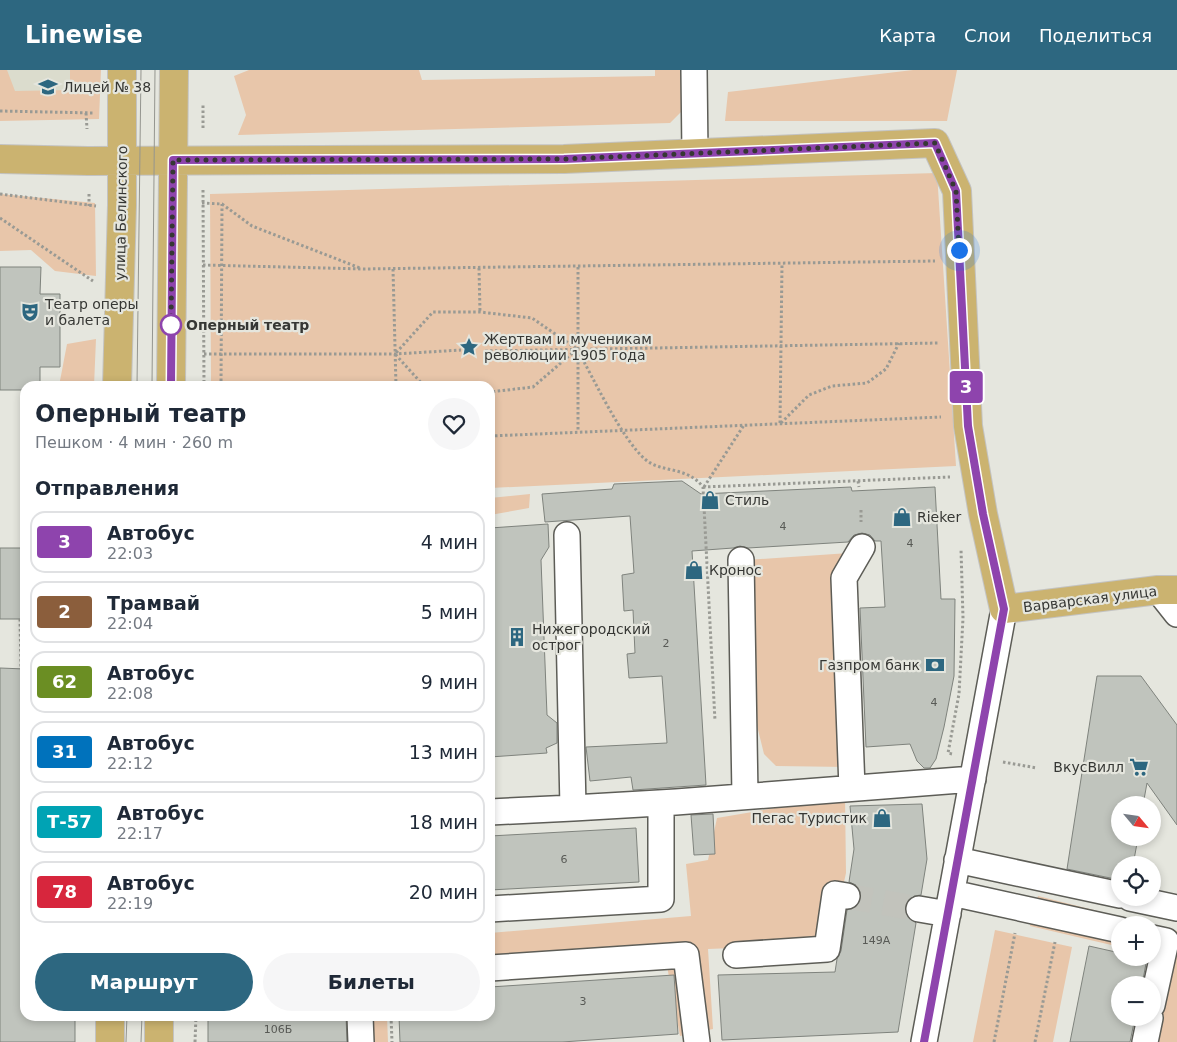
<!DOCTYPE html>
<html lang="ru">
<head>
<meta charset="utf-8">
<style>
  body { margin:0; font-family:"DejaVu Sans",sans-serif; background:#f6f6f7; color:#1f2937; height:100vh; display:flex; flex-direction:column; font-size:19px; white-space:nowrap }
  * { box-sizing:border-box; margin:0 }
  p { font-size:16px; color:#747a83 }
  .icon { flex:none; width:28px; height:28px; fill:none; stroke:currentColor; stroke-width:2; stroke-linecap:round; stroke-linejoin:round }
  .map { position:relative; flex:1; overflow:hidden }
  .side { position:absolute; left:20px; top:311px; width:475px; height:640px; display:flex; flex-direction:column; background:#fff; border-radius:15px; box-shadow:0 2px 8px #0003 }
  .side>* { flex:none }
  .badge { padding:0 10px; border-radius:4px; font-size:18px; line-height:32px }
  .needle { width:32px; rotate:119deg }
  .fabs { position:absolute; left:1111px; top:726px; display:grid; gap:10px }
  .fabs a { display:grid; place-items:center; width:50px; height:50px; border-radius:50%; background:#fff; box-shadow:0 2px 8px #0003; font-size:25px }
  .you { position:absolute; width:25px; height:25px; margin:-12px; border:4px solid #fff; border-radius:50%; background:#1a73e8; box-shadow:0 0 0 8px #1a73e833 }
  .map>.badge { position:absolute; translate:-50% -50%; box-shadow:0 0 0 2px #fff }
  h2 { padding:0 15px; font-size:19px; line-height:45px }
  .round { display:grid; place-items:center; flex:none; width:52px; height:52px; border-radius:26px; background:#f6f6f7 }
  .head { display:flex; align-items:center; justify-content:space-between; height:85px; padding:0 15px }
  h1 { font-size:24px; font-weight:800; line-height:38px }
  .action { display:flex; gap:10px; margin-top:auto; padding:10px 15px }
  .action a { flex:1; height:58px; border-radius:30px; background:#2d6780; color:#fff; font-size:20px; font-weight:800; line-height:58px; text-align:center }
  .action a+a { background:#f6f6f7; color:#1f2937 }
  ul { padding:0; list-style:none }
  li { display:flex; align-items:center; gap:15px; height:62px; margin:0 10px 8px; padding:0 5px; border:2px solid #e0e1e3; border-radius:15px }
  li div { flex:1 }
  li b { display:block; font-size:19px }
  li em { font-style:normal }
  li .badge { min-width:55px; font-weight:700; text-align:center }
  header { display:flex; align-items:center; gap:30px; box-sizing:border-box; height:70px; padding:0 25px; background:#2d6780; color:#fff }
  header strong { font-size:24px }
  nav { display:flex; gap:28px; margin-inline-start:auto; font-size:18px }
  .map>svg:first-child { display:block }
  .built { fill:#dbdccd }
  .green { fill:#e8c6aa }
  .building { fill:#c0c4bd; stroke:#7f837d }
  .lines { fill:none; stroke-linecap:round; stroke-linejoin:round }
  .minor-tunnel { stroke:#c2c3bc; stroke-width:25; stroke-dasharray:25 12; stroke-linecap:butt }
  .minor-casing { stroke:#5d5d57; stroke-width:28 }
  .major-casing { stroke:#c3c3c2; stroke-width:30 }
  .path { stroke:#999a94; stroke-width:3; stroke-dasharray:2.5 2.5; stroke-linecap:butt }
  .minor { stroke:#fff; stroke-width:25 }
  .major { stroke:#cbb370; stroke-width:28 }
  .tram { stroke:#94958f; stroke-width:1 }
  .line-casing { stroke:#fff; stroke-width:11 }
  .line { stroke:#8e44ad; stroke-width:8 }
  .walk { stroke:#363734; stroke-width:5; stroke-dasharray:0 9 }
  .stop-dot { fill:#fff; stroke:#8e44ad; stroke-width:2.5 }
  .labels { text-anchor:middle; stroke-width:4.5; stroke-linejoin:round; paint-order:stroke }
  .number-label { font-size:11px; fill:#585a56 }
  .poi-label { font-size:14px; fill:#363734; stroke:#e5e6de; text-anchor:start }
  .street-label { font-size:14px; fill:#363734; stroke:#e5e6de }
  .stop-label { font-size:14px; font-weight:bold; fill:#363734; stroke:#e5e6de; text-anchor:start }
</style>
</head>
<body>
<header>
<strong>Linewise</strong>
<nav><a>Карта</a><a>Слои</a><a>Поделиться</a></nav>
</header>
<div class="map">
<svg width="1177" height="972" viewBox="0 0 1177 972">
  <rect width="100%" height="100%" fill="#e5e6de"/>
  <!-- built -->
  <path class="built" d="M0,0h96l-1,36 -95,-1z"/>
  <!-- green -->
  <path class="green" d="M0,0h7l8,21 55,-1v-20h31l-2,49 -99,2z
    M249,0h170l3,10 233,-4v-6h27l-1,42 -11,11 -432,12 8,-20 -12,-39z
    M913,0h44l-10,51h-222l3,-29z
    M937,103l19,293 -466,22v-102h-279l-1,-192z
    M0,124l95,9 1,73 -41,-5 -24,-21 -31,1z
    M96,269l-2,47h-35l8,-42z
    M530,424l-1,14 -39,7v-17z
    M849,483l-2,214 -71,-1 -12,-12 -16,-65 -2,-129z
    M845,726l1,77 -16,71 -122,5 5,80 -33,7 -16,-86 -174,14v-31l201,-17 -5,-52 22,-4 9,-42z
    M1038,826l139,35v111h-40l16,-88 -1,-29h-32v22l-90,-21z
    M995,860l77,17 -19,95h-80z
    M350,946h37l1,26h-36z"/>
  <!-- building -->
  <path class="building" d="M0,197h41l-1,27h20v73h-20v19h-15v4h-25z
    M682,411l19,13 150,-7 1,4 83,-4 6,112h14l-1,77 -10,51 -8,32 -6,9h-6l-7,-7 -7,-17 -44,3 -6,-139 25,-1 -4,-66h-6l-5,-6 -8,-2 -8,2 -6,7 -100,6 -8,-2 -7,2 -41,3 14,234 -73,5 -2,-13 -41,4 -4,-34 81,-4 -5,-67 -33,2 -2,-24 8,-1 -2,-43 -9,1 -2,-36 12,-2 -4,-57 -85,6 -3,-28 70,-5 2,-5z
    M548,454l1,23 -8,13 6,155 10,8v20l-11,5 1,5 -57,4v-229z
    M0,478h25v71h-25z
    M0,598l25,1v347h50v26h-75z
    M1097,606h44l36,49v100l-30,-42 -4,22h-23v33h18l-5,27h-13v15l-53,-11z
    M922,734l5,55 -6,36 -7,1 -9,10 1,8 10,9 -18,109 -176,8 -4,-65 117,-3 2,-13 4,-8 6,-41 11,-5 3,-7 -5,-13 -7,-3 5,-33 -4,-43z
    M713,744l2,40 -21,1 -3,-40z
    M636,758l3,54 -149,8v-54z
    M1089,876l31,7v5h27l-5,27h-22v33h15l-5,24h-60z
    M674,905l4,59 -116,8h-162l-1,-26h91v-29z
    M208,946h138l1,26h-139z"/>
  <g class="lines">
    <!-- minor-tunnel -->
    <path class="minor-tunnel" d="M847,826l72,13"/>
    <!-- minor casing -->
    <g class="minor-casing">
      <path id="minor" d="M694,0l1,84
        M567,465l6,273 103,-6 297,-23
        M741,490l4,236
        M1158,520l19,24
        M852,718l-8,-210 18,-31
        M490,742l83,-4
        M957,790l163,35
        M952,823l168,37
        M1130,828l47,10
        M490,839l171,-10v-96
        M919,839l29,5
        M1152,868l14,3 -14,64
        M736,885l91,-6 8,-55 12,2
        M490,898l196,-13 11,87
        M360,946l1,26
        M924,972l80,-433
        M1145,972l5,-24"/>
    </g>
    <!-- major casing -->
    <g class="major-casing">
      <path id="major" d="M0,89l88,2 476,-2 371,-16 22,48 11,235 15,88 21,95 154,-19h19
        M117,316l5,-181v-135
        M171,316l3,-316
        M110,972v-26
        M159,972v-26"/>
    </g>
    <!-- path -->
    <path class="path" d="M0,41l95,2
      M86,43l1,16
      M203,58v-25
      M203,120l1,196
      M0,124l96,12
      M89,124v12
      M202,133l20,1 30,22 108,42
      M0,148l93,63
      M203,195l160,4 572,-8
      M578,197v164
      M479,198l1,44
      M393,199l3,117
      M577,279c17,30 45,91 69,111 16,13 41,6 57,27l12,234
      M485,281l453,-8
      M204,284h191l66,-4
      M221,316l1,-182
      M424,316l-29,-32 38,-42h47l52,6 45,31 -44,38 -43,5
      M780,353l2,-159
      M781,353l28,-28 23,-9 35,-3 19,-14 13,-26
      M490,366l451,-19
      M858,411l1,6
      M703,417l247,-10
      M704,417l40,-62
      M861,440v12
      M20,549l1,50
      M952,684l-4,-1 11,-59 4,-76 -2,-69
      M1003,692l34,6
      M391,946l1,26
      M195,972l1,-26
      M994,972l21,-109
      M1035,972l20,-100"/>
    <!-- minor -->
    <use href="#minor" class="minor"/>
    <!-- major -->
    <use href="#major" class="major"/>
    <!-- tram -->
    <path class="tram" d="M137,316l4,-316
      M152,316l3,-316
      M126,972l1,-26
      M141,972l1,-26"/>
  </g>
  <g class="lines">
    <!-- line casing -->
    <g class="line-casing">
      <path id="line" d="M171,316l2,-226 391,-1 371,-16 21,48 12,235 15,88 21,95 -80,433"/>
    </g>
    <!-- line -->
    <use href="#line" class="line"/>
    <!-- walk -->
    <path class="walk" d="M171,255l2,-165 391,-1 371,-16 21,48 3,59"/>
  </g>
  <!-- icons -->
  <defs>
    <g id="school-bare" transform="scale(1.5)"><path d="M0-5L7-2L0 1L-7-2ZM-4 1L0 2.5L4 1V4Q0 6-4 4Z" fill="#2d6780" stroke="#e5e6de" stroke-width="2.5" paint-order="stroke"/></g>
    <g id="theatre-bare" transform="scale(1.5)"><path d="M-5-5.5Q0-4 5-5.5V0Q5 5 0 6Q-5 5-5 0ZM-3.3-2.5H-1v1.5H-3.3ZM1-2.5H3.3v1.5H1ZM-2.8 1Q0 5.5 2.8 1Z" fill="#2d6780" stroke="#e5e6de" stroke-width="2.5" paint-order="stroke"/></g>
    <g id="sight-bare" transform="scale(1.5)"><path d="M0-6L1.8-2.2L6-1.7L2.9 1.2L3.7 5.4L0 3.3L-3.7 5.4L-2.9 1.2L-6-1.7L-1.8-2.2Z" fill="#2d6780" stroke="#e5e6de" stroke-width="2.5" paint-order="stroke"/></g>
    <g id="shop-bare" transform="scale(1.5)"><path d="M-5-2.5h2.3a2.7 3.5 0 0 1 5.4 0H5L5.5 6h-11ZM-1.5-2.5h3a1.5 2.3 0 0 0-3 0Z" fill="#2d6780" stroke="#e5e6de" stroke-width="2.5" paint-order="stroke"/></g>
    <g id="building-bare" transform="scale(1.5)"><path d="M-4-6H4V6H1V3H-1V6H-4ZM-2.5-4.3h1.7v1.8h-1.7ZM.8-4.3h1.7v1.8H.8ZM-2.5-1h1.7V.8h-1.7ZM.8-1h1.7V.8H.8Z" fill="#2d6780" stroke="#e5e6de" stroke-width="2.5" paint-order="stroke"/></g>
    <g id="bank-bare" transform="scale(1.5)"><path d="M-6-4H6V4H-6ZM0-2.3a2.3 2.3 0 1 0 0 4.6a2.3 2.3 0 1 0 0-4.6Z" fill="#2d6780" stroke="#e5e6de" stroke-width="2.5" paint-order="stroke"/></g>
    <g id="supermarket-bare" transform="scale(1.5)"><path d="M-6-5.5h2.5l.6 2H6L4.5 2H-2.5L-4.4-4H-6ZM-1.5 3.2a1.3 1.3 0 1 0 .1 0ZM3 3.2a1.3 1.3 0 1 0 .1 0Z" fill="#2d6780" stroke="#e5e6de" stroke-width="2.5" paint-order="stroke"/></g>
  </defs>
  <g fill-rule="evenodd">
    <use href="#school-bare" x="48" y="17"/>
    <use href="#theatre-bare" x="30" y="242"/>
    <use href="#sight-bare" x="469" y="277"/>
    <use href="#shop-bare" x="710" y="430"/>
    <use href="#shop-bare" x="902" y="447"/>
    <use href="#shop-bare" x="694" y="500"/>
    <use href="#building-bare" x="517" y="567"/>
    <use href="#bank-bare" x="935" y="595"/>
    <use href="#supermarket-bare" x="1139" y="697"/>
    <use href="#shop-bare" x="882" y="748"/>
  </g>
  <!-- markers -->
  <circle class="stop-dot" cx="171" cy="255" r="10"/>
  <g class="labels">
    <!-- number labels -->
    <g class="number-label">
      <text x="783" y="460">4</text>
      <text x="910" y="477">4</text>
      <text x="666" y="577">2</text>
      <text x="934" y="636">4</text>
      <text x="564" y="793">6</text>
      <text x="876" y="874">149А</text>
      <text x="583" y="935">3</text>
      <text x="278" y="963">106Б</text>
    </g>
    <!-- poi labels -->
    <g class="poi-label">
      <text x="63" y="22">Лицей № 38</text>
      <text x="45" y="239">Театр оперы<tspan x="45" dy="16">и балета</tspan></text>
      <text x="484" y="274">Жертвам и мученикам<tspan x="484" dy="16">революции 1905 года</tspan></text>
      <text x="725" y="435">Стиль</text>
      <text x="917" y="452">Rieker</text>
      <text x="709" y="505">Кронос</text>
      <text x="532" y="564">Нижегородский<tspan x="532" dy="16">острог</tspan></text>
      <text x="920" y="600" text-anchor="end">Газпром банк</text>
      <text x="1124" y="702" text-anchor="end">ВкусВилл</text>
      <text x="867" y="753" text-anchor="end">Пегас Туристик</text>
    </g>
    <!-- street labels -->
    <g class="street-label">
      <text transform="translate(121 143) rotate(-89)" y="5">улица Белинского</text>
      <text transform="translate(1090 529) rotate(-7)" y="5">Варварская улица</text>
    </g>
    <!-- stop labels -->
    <g class="stop-label">
      <text x="186" y="260">Оперный театр</text>
    </g>
  </g>
</svg>
<div class="fabs">
<a><svg class="needle" viewBox="-14 -14 28 28"><path d="M0-13l5 13h-10z" fill="#e53935"/><path d="M0 13l5-13h-10z" fill="#747a83"/></svg></a>
<a><svg class="icon" aria-label="locate" viewBox="0 0 24 24"><circle cx="12" cy="12" r="6"/><path d="M12 2v4M12 18v4M2 12h4M18 12h4"/></svg></a>
<a>+</a>
<a>−</a>
</div>
<div class="you" style="left:959px;top:180px"></div>
<b class="badge" style="left:966px;top:317px;background:#8e44ad;color:#fff">3</b>
<section class="side">
<div class="head"><div><h1>Оперный театр</h1><p>Пешком · 4 мин · 260 m</p></div><a class="round"><svg class="icon" aria-label="heart" viewBox="0 0 24 24"><path d="M12 20l-8-8c-3-5 5-10 8-4 3-6 11-1 8 4z"/></svg></a></div>
<h2>Отправления</h2>
<ul>
<li><span class="badge" style="background:#8e44ad;color:#fff">3</span><div><b>Автобус</b><p>22:03</p></div><em>4 мин</em></li>
<li><span class="badge" style="background:#8b5e3c;color:#fff">2</span><div><b>Трамвай</b><p>22:04</p></div><em>5 мин</em></li>
<li><span class="badge" style="background:#6b8e23;color:#fff">62</span><div><b>Автобус</b><p>22:08</p></div><em>9 мин</em></li>
<li><span class="badge" style="background:#0072bc;color:#fff">31</span><div><b>Автобус</b><p>22:12</p></div><em>13 мин</em></li>
<li><span class="badge" style="background:#00a3b4;color:#fff">Т-57</span><div><b>Автобус</b><p>22:17</p></div><em>18 мин</em></li>
<li><span class="badge" style="background:#d7263d;color:#fff">78</span><div><b>Автобус</b><p>22:19</p></div><em>20 мин</em></li>
</ul>
<div class="action"><a>Маршрут</a><a>Билеты</a></div>
</section>
</div>
</body>
</html>
